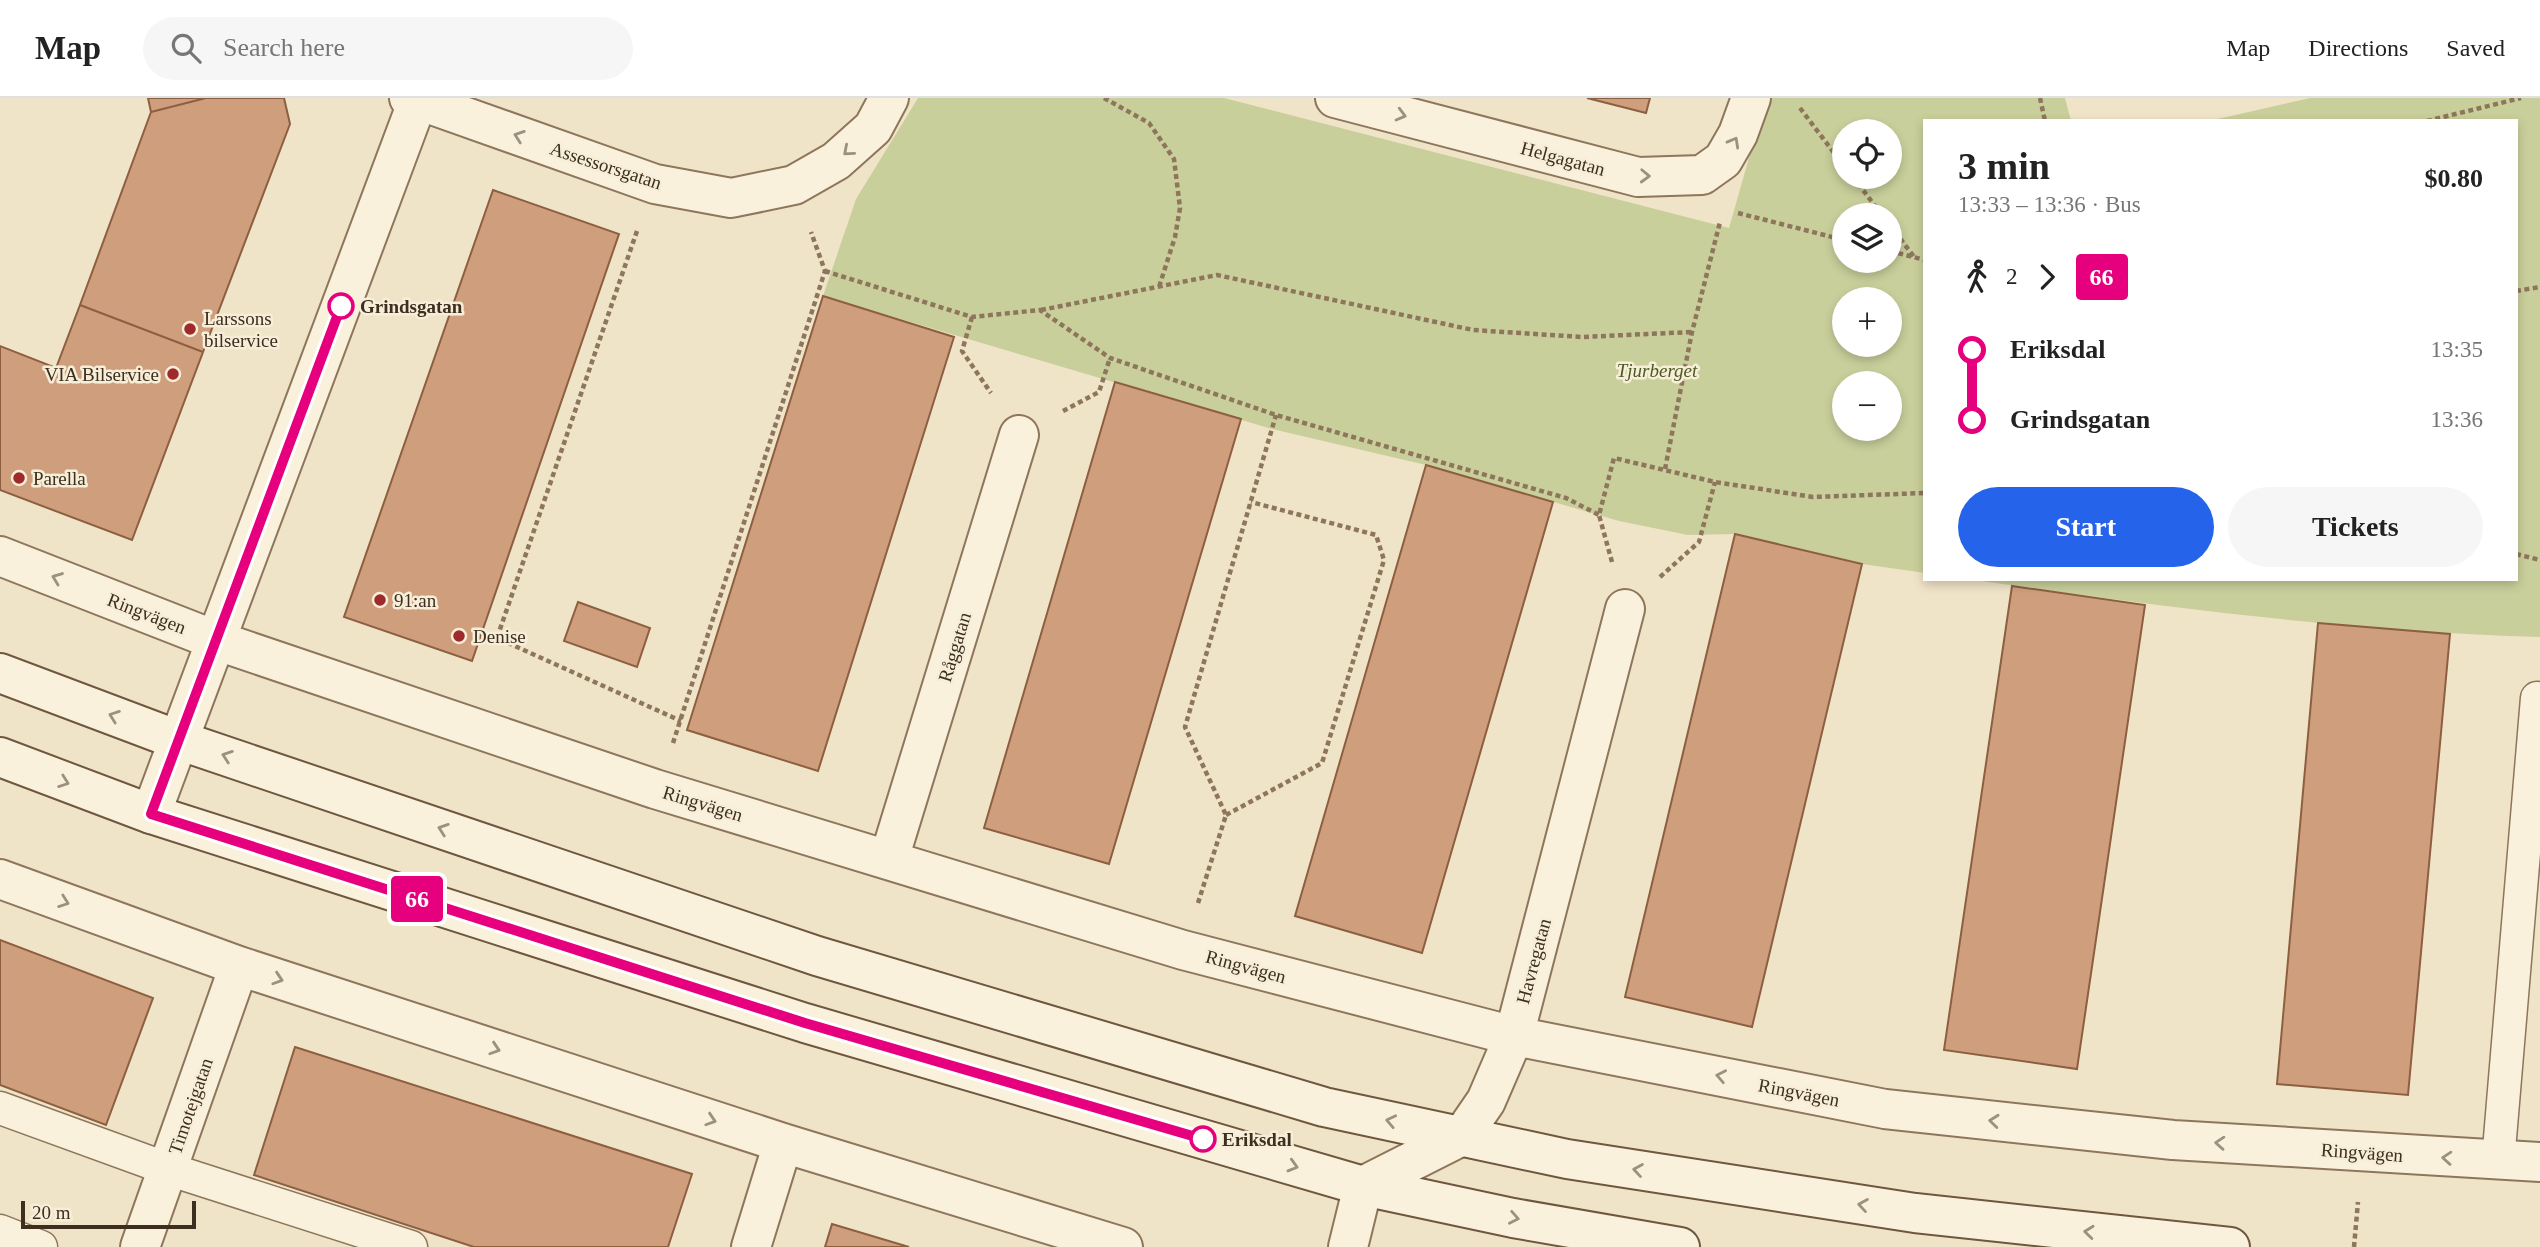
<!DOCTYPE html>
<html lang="en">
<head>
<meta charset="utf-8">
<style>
  body { margin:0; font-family:"Times New Roman",serif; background:#f6f6f6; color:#222; height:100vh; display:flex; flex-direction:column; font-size:26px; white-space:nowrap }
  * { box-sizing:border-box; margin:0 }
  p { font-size:23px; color:#767676 }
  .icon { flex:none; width:38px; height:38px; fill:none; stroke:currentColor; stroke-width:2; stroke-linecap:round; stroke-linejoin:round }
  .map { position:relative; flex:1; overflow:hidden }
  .side { position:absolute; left:1923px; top:21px; width:595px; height:462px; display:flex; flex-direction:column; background:#fff; border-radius:0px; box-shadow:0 4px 10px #0003 }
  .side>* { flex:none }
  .badge { padding:0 14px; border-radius:5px; font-size:24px; line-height:46px }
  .buttons { position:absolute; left:1832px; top:21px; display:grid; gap:14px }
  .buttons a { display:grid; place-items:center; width:70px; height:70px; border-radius:50%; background:#fff; box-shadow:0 4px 10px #0003; font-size:35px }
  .scale { position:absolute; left:21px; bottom:18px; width:175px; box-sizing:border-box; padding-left:7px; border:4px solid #3d2e20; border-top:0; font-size:19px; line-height:24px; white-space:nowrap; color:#3d2e20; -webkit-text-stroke:5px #f7eed8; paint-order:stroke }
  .map>.badge { position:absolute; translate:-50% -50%; box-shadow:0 0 0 4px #fff }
  .legs { display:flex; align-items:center; gap:10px; height:77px; padding:0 35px; font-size:23px }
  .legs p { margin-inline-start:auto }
  .summary { display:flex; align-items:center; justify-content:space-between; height:119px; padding:0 35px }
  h1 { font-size:38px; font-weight:700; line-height:52px }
  .cta { display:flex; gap:14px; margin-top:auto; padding:14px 35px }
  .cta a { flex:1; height:80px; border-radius:42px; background:#2563eb; color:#fff; font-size:28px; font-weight:700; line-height:80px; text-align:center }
  .cta a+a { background:#f6f6f6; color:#222 }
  ul { padding:0 35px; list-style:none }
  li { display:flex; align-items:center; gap:24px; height:70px; font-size:26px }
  li i { display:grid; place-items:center; width:10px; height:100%; margin:0 9px; background:currentColor }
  li i::after { content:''; width:18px; height:18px; margin:-9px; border:5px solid; border-radius:50%; background:#fff }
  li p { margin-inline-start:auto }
  li:first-child i { background:linear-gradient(#0000 50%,currentColor 0) }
  li:last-child i { background:linear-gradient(currentColor 50%,#0000 0) }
  header { display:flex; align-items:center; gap:42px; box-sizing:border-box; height:98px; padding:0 35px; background:#fff; border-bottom:2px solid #e0e0e0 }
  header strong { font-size:33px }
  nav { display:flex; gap:38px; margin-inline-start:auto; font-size:24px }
  .search { width:490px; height:63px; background:#f6f6f6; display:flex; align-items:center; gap:18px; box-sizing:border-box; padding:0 24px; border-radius:38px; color:#767676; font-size:26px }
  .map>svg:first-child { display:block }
  .green { fill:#c9cf9b; fill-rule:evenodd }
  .building { fill:#cf9f7d; stroke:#8d5f41; stroke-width:2 }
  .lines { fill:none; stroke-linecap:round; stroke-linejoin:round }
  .service-casing { stroke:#8d765c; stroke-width:35 }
  .minor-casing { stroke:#8d765c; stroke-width:42 }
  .secondary-casing { stroke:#6f573f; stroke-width:42 }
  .path { stroke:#8d765c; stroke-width:4.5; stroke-dasharray:5 3.5; stroke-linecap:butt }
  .service { stroke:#faf1dc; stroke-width:32 }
  .minor { stroke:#faf1dc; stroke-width:38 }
  .secondary { stroke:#faf1dc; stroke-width:38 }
  .oneway { stroke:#9c907e }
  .line-1-casing { stroke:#fff; stroke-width:16 }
  .line-1 { stroke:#e6007e; stroke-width:10 }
  .stop-1-dot { fill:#fff; stroke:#e6007e; stroke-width:3.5 }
  .poi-dot { fill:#9e2a2b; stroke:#f7eed8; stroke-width:2.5 }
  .labels { text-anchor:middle; stroke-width:5; stroke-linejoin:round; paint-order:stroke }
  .street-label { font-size:19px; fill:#3d2e20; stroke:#f7eed8 }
  .stop-label { font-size:19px; font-weight:bold; fill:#3d2e20; stroke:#f7eed8; text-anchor:start }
  .poi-label { font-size:19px; fill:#3d2e20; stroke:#f7eed8; text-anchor:start }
  .park-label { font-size:19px; font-style:italic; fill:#4d5a26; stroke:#f7eed8 }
</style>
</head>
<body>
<header>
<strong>Map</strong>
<div class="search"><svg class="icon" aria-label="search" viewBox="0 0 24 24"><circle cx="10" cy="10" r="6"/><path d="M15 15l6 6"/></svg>Search here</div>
<nav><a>Map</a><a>Directions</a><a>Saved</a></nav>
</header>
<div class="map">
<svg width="2540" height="1149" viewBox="0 0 2540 1149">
  <rect width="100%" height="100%" fill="#f0e4c8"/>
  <!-- green -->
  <path class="green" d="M918,0h306l505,130 37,-130h299l6,23h-146v452l-63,-9 -127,-30 -47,1 -69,-14 -193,-56 -154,-36 -449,-133 33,-97zM1844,33h46v46h-46zM1844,117h46v46h-46zM1844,201h46v46h-46zM1844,285h46v46h-46z
    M2310,0h230v539c-192,-6 -382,-30 -572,-58h548v-458h-307z"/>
  <!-- building -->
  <path class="building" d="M148,0h58l-55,14z
    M206,0h78l6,26 -87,228 -123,-47 71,-193z
    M1587,0h63l-4,15z
    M493,92l126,44 -147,427 -128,-44z
    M823,198l131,41 -136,434 -131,-41z
    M80,207l123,47 -71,188 -132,-50v-144l56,22z
    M1115,284l126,37 -132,445 -125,-36z
    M1426,367l127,37 -131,451 -127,-37z
    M1735,436l127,30 -110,463 -127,-30z
    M2012,488l133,19 -68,464 -133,-19z
    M578,504l72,26 -13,39 -73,-26z
    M2318,525l132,11 -42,461 -131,-11z
    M0,842l153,58 -47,127 -106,-40z
    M295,949l397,127 -24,73h-194l-220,-72z
    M832,1126l77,23h-84z"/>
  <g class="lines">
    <!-- service casing -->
    <g class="service-casing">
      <path id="service" d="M0,1010l168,61 243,78
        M2498,1064l39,-464
        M0,1133l41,16"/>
    </g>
    <!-- minor casing -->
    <g class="minor-casing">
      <path id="minor" d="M1335,0l303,79 64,-2 21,-15 15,-26 13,-36
        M418,2l237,84 76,14 63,-13 42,-24 37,-33 16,-30
        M0,458l215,84 440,149 528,161 331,86 371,73 288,31 367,22
        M151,716l267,-714 -9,-2
        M889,761l130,-424
        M0,781l239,87 544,177 340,104
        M140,1149l99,-281
        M751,1149l32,-104
        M1348,1149l15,-61 99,-50 24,-35 28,-65 111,-427"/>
    </g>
    <!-- secondary casing -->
    <g class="secondary-casing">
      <path id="secondary" d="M0,575l178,67 639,216 507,151 243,52 348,54 315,34
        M0,659l151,57 654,209 558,163 150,32 167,29"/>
    </g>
    <!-- path -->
    <path class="path" d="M1104,0l45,25 25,36 6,49 -5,29 -16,50
      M2040,0l5,23
      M1800,10l44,58
      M2427,23l94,-23
      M1853,79l29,38
      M1738,115l106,27
      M1890,127l24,32
      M637,133l-140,407 184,83
      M1890,153l35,9
      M825,173l147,46 68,-7 70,48 166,57 290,83 33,17
      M2516,193l24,-4
      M1041,212l176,-35 256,55 109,7 110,-5
      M972,219l-10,34 29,42
      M1063,313l36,-19 11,-34
      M1665,371l27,-137 28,-110
      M2516,456l24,6
      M1612,464l-13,-47 15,-57 101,24 98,15 112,-4
      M1660,479l39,-35 16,-60
      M673,645l152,-472 -14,-39
      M1226,717l96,-52 62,-203 -8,-25 -125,-33
      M1198,805l28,-88 -41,-88 91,-312
      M2354,1149l4,-45"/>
    <!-- service -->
    <use href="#service" class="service"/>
    <!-- minor -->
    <use href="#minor" class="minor"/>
    <!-- secondary -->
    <use href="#secondary" class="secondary"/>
  </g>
  <!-- one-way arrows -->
  <defs><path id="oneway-chevron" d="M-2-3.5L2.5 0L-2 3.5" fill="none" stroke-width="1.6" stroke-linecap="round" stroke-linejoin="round" transform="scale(1.75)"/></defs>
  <g class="oneway">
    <use href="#oneway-chevron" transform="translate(1401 17) rotate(15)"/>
    <use href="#oneway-chevron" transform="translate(519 38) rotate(-161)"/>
    <use href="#oneway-chevron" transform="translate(1734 44) rotate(-61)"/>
    <use href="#oneway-chevron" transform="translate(848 53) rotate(139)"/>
    <use href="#oneway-chevron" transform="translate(1645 78) rotate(2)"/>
    <use href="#oneway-chevron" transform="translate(57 480) rotate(-159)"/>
    <use href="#oneway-chevron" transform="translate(114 618) rotate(-160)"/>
    <use href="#oneway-chevron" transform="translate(227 658) rotate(-161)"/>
    <use href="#oneway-chevron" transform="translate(64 684) rotate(20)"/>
    <use href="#oneway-chevron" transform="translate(443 731) rotate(-161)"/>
    <use href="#oneway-chevron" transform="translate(64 804) rotate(20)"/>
    <use href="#oneway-chevron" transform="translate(278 881) rotate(18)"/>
    <use href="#oneway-chevron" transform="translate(495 951) rotate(18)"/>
    <use href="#oneway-chevron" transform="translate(1721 978) rotate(-169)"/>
    <use href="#oneway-chevron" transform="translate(711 1022) rotate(18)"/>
    <use href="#oneway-chevron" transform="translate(1391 1023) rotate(-168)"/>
    <use href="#oneway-chevron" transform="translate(1994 1023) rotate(-174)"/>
    <use href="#oneway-chevron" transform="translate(2220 1045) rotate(-176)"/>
    <use href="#oneway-chevron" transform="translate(2447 1060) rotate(-176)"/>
    <use href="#oneway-chevron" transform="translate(1293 1068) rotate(16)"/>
    <use href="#oneway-chevron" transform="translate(1638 1072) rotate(-171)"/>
    <use href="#oneway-chevron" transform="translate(1863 1107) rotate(-171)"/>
    <use href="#oneway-chevron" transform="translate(1514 1120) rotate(11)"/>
    <use href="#oneway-chevron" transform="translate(2089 1134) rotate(-174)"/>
  </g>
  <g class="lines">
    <!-- line-1 casing -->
    <g class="line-1-casing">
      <path id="line-1" d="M341,208l-190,508 654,209 398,116"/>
    </g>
    <!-- line-1 -->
    <use href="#line-1" class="line-1"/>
  </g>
  <!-- markers -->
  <g class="stop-1-dot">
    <circle cx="341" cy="208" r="12"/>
    <circle cx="1203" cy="1041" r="12"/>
  </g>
  <g class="poi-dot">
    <circle cx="190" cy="231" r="7"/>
    <circle cx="173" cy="276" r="7"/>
    <circle cx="19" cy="380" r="7"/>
    <circle cx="380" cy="502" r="7"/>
    <circle cx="459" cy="538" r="7"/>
  </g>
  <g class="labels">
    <!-- street labels -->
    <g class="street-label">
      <text transform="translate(1563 60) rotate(15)" y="7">Helgagatan</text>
      <text transform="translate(606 67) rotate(18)" y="7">Assessorsgatan</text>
      <text transform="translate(147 515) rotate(21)" y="7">Ringvägen</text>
      <text transform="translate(954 549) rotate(-73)" y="7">Råggatan</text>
      <text transform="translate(703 705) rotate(17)" y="7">Ringvägen</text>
      <text transform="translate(1533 863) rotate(-75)" y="7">Havregatan</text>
      <text transform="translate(1246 868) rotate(15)" y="7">Ringvägen</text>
      <text transform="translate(1799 994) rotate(11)" y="7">Ringvägen</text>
      <text transform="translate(190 1008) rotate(-71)" y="7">Timotejgatan</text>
      <text transform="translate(2362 1054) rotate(4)" y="7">Ringvägen</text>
    </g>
    <!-- stop labels -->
    <g class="stop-label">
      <text x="360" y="215">Grindsgatan</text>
      <text x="1222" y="1048">Eriksdal</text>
    </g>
    <!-- poi labels -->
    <g class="poi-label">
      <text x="204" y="227">Larssons<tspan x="204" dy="22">bilservice</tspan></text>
      <text x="159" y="283" text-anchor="end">VIA Bilservice</text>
      <text x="33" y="387">Parella</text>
      <text x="394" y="509">91:an</text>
      <text x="473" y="545">Denise</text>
    </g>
    <!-- park labels -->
    <g class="park-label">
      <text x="1657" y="279">Tjurberget</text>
    </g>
  </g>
</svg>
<div class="buttons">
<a><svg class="icon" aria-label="locate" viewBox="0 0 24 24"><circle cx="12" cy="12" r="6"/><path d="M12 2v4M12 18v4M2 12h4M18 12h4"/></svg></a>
<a><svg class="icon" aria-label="layers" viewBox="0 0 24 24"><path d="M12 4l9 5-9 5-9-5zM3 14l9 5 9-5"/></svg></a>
<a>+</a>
<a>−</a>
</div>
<div class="scale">20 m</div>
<b class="badge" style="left:417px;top:801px;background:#e6007e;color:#fff">66</b>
<section class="side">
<div class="summary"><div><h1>3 min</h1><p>13:33 – 13:36 · Bus</p></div><b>$0.80</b></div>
<div class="legs"><svg class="icon" aria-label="walk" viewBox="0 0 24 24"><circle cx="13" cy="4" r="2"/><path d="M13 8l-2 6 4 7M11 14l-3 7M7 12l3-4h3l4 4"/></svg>2<svg class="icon" aria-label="forward" viewBox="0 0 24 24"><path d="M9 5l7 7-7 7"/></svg><b class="badge" style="background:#e6007e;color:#fff">66</b></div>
<ul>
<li><i style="color:#e6007e"></i><b>Eriksdal</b><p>13:35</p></li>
<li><i style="color:#e6007e"></i><b>Grindsgatan</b><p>13:36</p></li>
</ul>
<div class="cta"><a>Start</a><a>Tickets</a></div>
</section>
</div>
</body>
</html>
